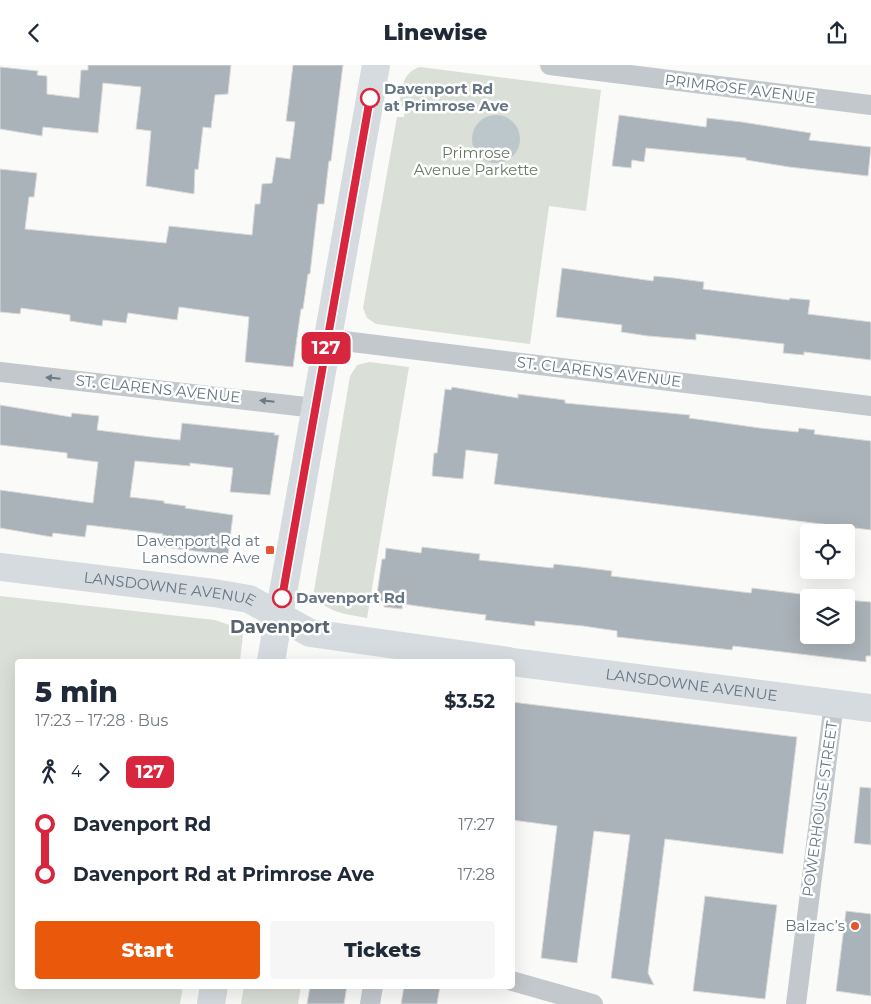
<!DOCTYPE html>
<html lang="en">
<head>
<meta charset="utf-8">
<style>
  body { margin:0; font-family:Montserrat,sans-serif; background:#f6f6f7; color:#1f2937; height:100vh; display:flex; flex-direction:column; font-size:19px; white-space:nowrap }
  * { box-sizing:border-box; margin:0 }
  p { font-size:16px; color:#747a83 }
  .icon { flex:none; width:28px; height:28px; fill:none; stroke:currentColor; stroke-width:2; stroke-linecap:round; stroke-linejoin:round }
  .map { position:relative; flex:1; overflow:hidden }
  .details { position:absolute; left:15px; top:594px; width:500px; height:330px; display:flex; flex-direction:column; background:#fff; border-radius:5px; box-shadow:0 5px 20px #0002 }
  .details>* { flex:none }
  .badge { padding:0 10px; border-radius:8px; font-size:18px; line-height:32px }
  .buttons { position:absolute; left:800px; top:459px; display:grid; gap:10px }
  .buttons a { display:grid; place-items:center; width:55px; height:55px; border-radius:5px; background:#fff; box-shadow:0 5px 20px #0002; font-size:25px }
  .map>.badge { position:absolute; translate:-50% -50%; box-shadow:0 0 0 2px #fff }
  .legs { display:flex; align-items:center; gap:8px; height:55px; padding:0 20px; font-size:16px }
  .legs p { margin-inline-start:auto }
  .overview { display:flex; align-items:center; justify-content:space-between; height:85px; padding:0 20px }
  h1 { font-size:28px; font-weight:800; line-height:38px }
  .cta { display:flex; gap:10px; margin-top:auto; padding:10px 20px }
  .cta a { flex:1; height:58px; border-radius:5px; background:#ea580c; color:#fff; font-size:20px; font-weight:800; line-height:58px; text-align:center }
  .cta a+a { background:#f6f6f7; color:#1f2937 }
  ul { padding:0 20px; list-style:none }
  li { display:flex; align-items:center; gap:18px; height:50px; font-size:19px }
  li i { display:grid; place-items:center; width:8px; height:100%; margin:0 6px; background:currentColor }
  li i::after { content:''; width:12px; height:12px; margin:-6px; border:4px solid; border-radius:50%; background:#fff }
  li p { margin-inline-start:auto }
  li:first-child i { background:linear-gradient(#0000 50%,currentColor 0) }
  li:last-child i { background:linear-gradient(currentColor 50%,#0000 0) }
  header { display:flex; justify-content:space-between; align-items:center; height:65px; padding:0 20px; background:#fff; font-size:22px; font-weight:800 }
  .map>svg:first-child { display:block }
  .green { fill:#dadfd7 }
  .water { fill:#bbc7cb }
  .building { fill:#aab3b9; stroke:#dcdcda }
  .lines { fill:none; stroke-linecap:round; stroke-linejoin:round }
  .street { stroke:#c3c8cc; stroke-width:20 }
  .secondary { stroke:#d6dbdf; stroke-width:28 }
  .oneway { fill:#6a7a87 }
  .line-1-casing { stroke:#fff; stroke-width:11 }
  .line-1 { stroke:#d7263d; stroke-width:8 }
  .stop-1-dot { fill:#fff; stroke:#d7263d; stroke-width:2.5 }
  .poi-dot { fill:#e4572e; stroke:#fff; stroke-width:2 }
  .labels { text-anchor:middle; stroke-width:5; stroke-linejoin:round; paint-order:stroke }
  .stop-label { font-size:15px; font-weight:bold; fill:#657683; stroke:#fff; text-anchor:start }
  .street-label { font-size:15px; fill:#657683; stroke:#fff }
  .park-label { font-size:15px; fill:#687a64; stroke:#fff }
  .poi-label { font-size:15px; fill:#657683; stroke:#fff; text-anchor:end }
  .quarter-label { font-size:18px; font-weight:bold; fill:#57646e; stroke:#fff }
</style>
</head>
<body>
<header><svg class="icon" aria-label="back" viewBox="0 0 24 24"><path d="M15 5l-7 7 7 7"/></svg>Linewise<svg class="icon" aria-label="share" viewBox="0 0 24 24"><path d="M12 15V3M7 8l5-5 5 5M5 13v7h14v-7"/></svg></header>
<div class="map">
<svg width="871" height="939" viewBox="0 0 871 939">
  <rect width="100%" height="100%" fill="#fafaf8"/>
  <!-- green -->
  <path class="green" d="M420,2l181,23 -15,121 -37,-5 -19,138 -154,-20 -9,-6 -4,-10 34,-191h7l1,-10 -6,-2c3,-16 3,-33 21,-38z
    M369,297l40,5 -42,251c-17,-3 -50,-7 -53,-27l36,-215 7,-11z
    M0,531l215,24 20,7 8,7 -3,27h-222v325h165l-3,18h-180z
    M244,921h57l-3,18h-57z"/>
  <!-- water -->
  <path class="water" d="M472 74a24 24 0 1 1 48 0a24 24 0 1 1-48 0Z"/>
  <!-- building -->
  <path class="building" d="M88,0h143l-3,29 -13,1 -4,33 -8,-1 -5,43 -3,-1 -1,25 -48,-8 5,-55 -15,-2 5,-42 -38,-4 -5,50 -55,-6 -1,9 -42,-7v-62l38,4 -1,4 10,1v18l32,4 2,-28h7z
    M293,0h50l-12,96h-2l-5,43h-6l-8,70h-2l-5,35h-2l-8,58 -48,-5 4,-45 -70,-10 -2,13 -49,-7 -2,10 -23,-3 -1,6 -32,-5v-6l-49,-7 -1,6 -20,-2v-143l37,4 -3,24h-5l-4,32 141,14 3,-17 83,9 3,-31h5l2,-20 10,-1 4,-26 14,2 5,-37 -9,-1z
    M619,50l87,12 1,-9 35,4 69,11 -2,7 62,7 -3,29 -79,-9 -43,-7v-2l-100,-10 -2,14 -12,-2 -1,8 -19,-2z
    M562,203l91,13 1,-5 20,2 30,4 -1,7 86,11 1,-2 20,2 -2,14 63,8v38l-67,-8v3l-21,-2 1,-9 -88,-10v6l-48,-4 -27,-4 1,-7 -66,-8z
    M452,322l66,11v-4l47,6v3l125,12 -1,3 71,10 38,4 1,-4 16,2 -1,4 57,7v89l-377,-46 4,-30 -32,-4 -3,29 -31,-3 2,-23h3l8,-64 6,1z
    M0,340l71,12 1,-4 27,3 -2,14 55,7 28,3 2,-17 93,10 -1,2h5l-9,60 -40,-3 3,-24 -43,-5v3l-55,-5 -5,36 34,4v2l22,3 -1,2 48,7 -5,40 -67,-8 2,-13 -76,-9 -2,12 -32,-4 -1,4 -52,-9v-38l93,13 5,-41 -31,-4v-5l-67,-8z
    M422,482l58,7 -1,6 74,8 1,-4 27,3 31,4 -1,5 140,17 1,-5 57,7v40h37v-35l25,2v54h-5v6l-133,-16 -1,4 -115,-13v-6l-34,-5 -48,-5v5l-50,-6 1,-5 -48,-6 -35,-5 -1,5 -18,-2v-5l-8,-1 6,-42h3l1,-11 35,5z
    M512,637l285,35 -14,117 -118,-15 -17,134 6,12 -43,-7 19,-143 -36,-4 -17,132 -36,-5 16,-132 -45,-6z
    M860,722l11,1v57l-17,-2z
    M705,831l72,9 -12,94 -72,-8z
    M846,846l25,3v82l-35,-5z
    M310,921h37l-3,18h-37z
    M404,921h36l-3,18h-36z"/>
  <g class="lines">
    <!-- street -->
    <path class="street" d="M550,0l321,40
      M328,274l543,67
      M0,307l315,36
      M512,916l81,23
      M370,939l3,-18
      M796,939l38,-301"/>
    <!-- secondary -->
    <g class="secondary">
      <path id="s1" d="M0,502l214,26 35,6 61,34 199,28"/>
      <path d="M271,596l105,-596"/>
      <path id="s2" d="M512,597l359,46"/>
      <path d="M211,939l3,-18"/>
    </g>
  </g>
  <!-- one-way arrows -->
  <defs><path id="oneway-solid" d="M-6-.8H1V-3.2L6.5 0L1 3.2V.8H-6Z" transform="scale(1.25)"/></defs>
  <g class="oneway">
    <use href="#oneway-solid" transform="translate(53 313) rotate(-174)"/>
    <use href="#oneway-solid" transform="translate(267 336) rotate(-174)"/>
  </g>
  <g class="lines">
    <!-- line-1 casing -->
    <g class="line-1-casing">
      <path id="line-1" d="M282,533l88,-500"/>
    </g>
    <!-- line-1 -->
    <use href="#line-1" class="line-1"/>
  </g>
  <!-- markers -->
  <g class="stop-1-dot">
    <circle cx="370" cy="33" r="9"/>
    <circle cx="282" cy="533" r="9"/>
  </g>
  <g class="poi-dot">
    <rect x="265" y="480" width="10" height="10" rx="2.5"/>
    <circle cx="855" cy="861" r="5"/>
  </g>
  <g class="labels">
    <!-- stop labels -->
    <g class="stop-label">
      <text x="384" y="29">Davenport Rd<tspan x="384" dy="17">at Primrose Ave</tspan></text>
      <text x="296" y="538">Davenport Rd</text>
    </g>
    <!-- street labels -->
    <g class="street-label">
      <text transform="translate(740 24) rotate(7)" y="5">PRIMROSE AVENUE</text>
      <text transform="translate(599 307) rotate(7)" y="5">ST. CLARENS AVENUE</text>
      <text transform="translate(158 324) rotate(6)" y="5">ST. CLARENS AVENUE</text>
      <text dy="5" stroke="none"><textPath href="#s1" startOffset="171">LANSDOWNE AVENUE</textPath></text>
      <text dy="5" stroke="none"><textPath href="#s2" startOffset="181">LANSDOWNE AVENUE</textPath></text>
      <text transform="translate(820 744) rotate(-82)" y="5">POWERHOUSE STREET</text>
    </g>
    <!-- park labels -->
    <g class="park-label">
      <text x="476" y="93">Primrose<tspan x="476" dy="17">Avenue Parkette</tspan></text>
    </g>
    <!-- poi labels -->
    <g class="poi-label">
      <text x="260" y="481">Davenport Rd at<tspan x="260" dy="17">Lansdowne Ave</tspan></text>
      <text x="845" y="866">Balzac’s</text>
    </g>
    <!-- quarter labels -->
    <g class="quarter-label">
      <text x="280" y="568">Davenport</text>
    </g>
  </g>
</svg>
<div class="buttons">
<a><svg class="icon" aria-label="locate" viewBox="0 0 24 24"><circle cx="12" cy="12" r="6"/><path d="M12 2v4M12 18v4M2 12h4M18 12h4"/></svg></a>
<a><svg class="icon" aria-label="layers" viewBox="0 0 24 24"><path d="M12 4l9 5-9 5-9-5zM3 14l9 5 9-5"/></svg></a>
</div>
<b class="badge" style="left:326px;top:283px;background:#d7263d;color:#fff">127</b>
<section class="details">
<div class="overview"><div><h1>5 min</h1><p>17:23 – 17:28 · Bus</p></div><b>$3.52</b></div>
<div class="legs"><svg class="icon" aria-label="walk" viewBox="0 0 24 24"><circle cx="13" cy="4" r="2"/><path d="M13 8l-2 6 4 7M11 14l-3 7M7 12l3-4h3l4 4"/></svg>4<svg class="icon" aria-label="forward" viewBox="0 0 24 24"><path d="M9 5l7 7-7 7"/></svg><b class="badge" style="background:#d7263d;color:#fff">127</b></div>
<ul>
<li><i style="color:#d7263d"></i><b>Davenport Rd</b><p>17:27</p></li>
<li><i style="color:#d7263d"></i><b>Davenport Rd at Primrose Ave</b><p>17:28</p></li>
</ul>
<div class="cta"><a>Start</a><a>Tickets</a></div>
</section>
</div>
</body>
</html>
